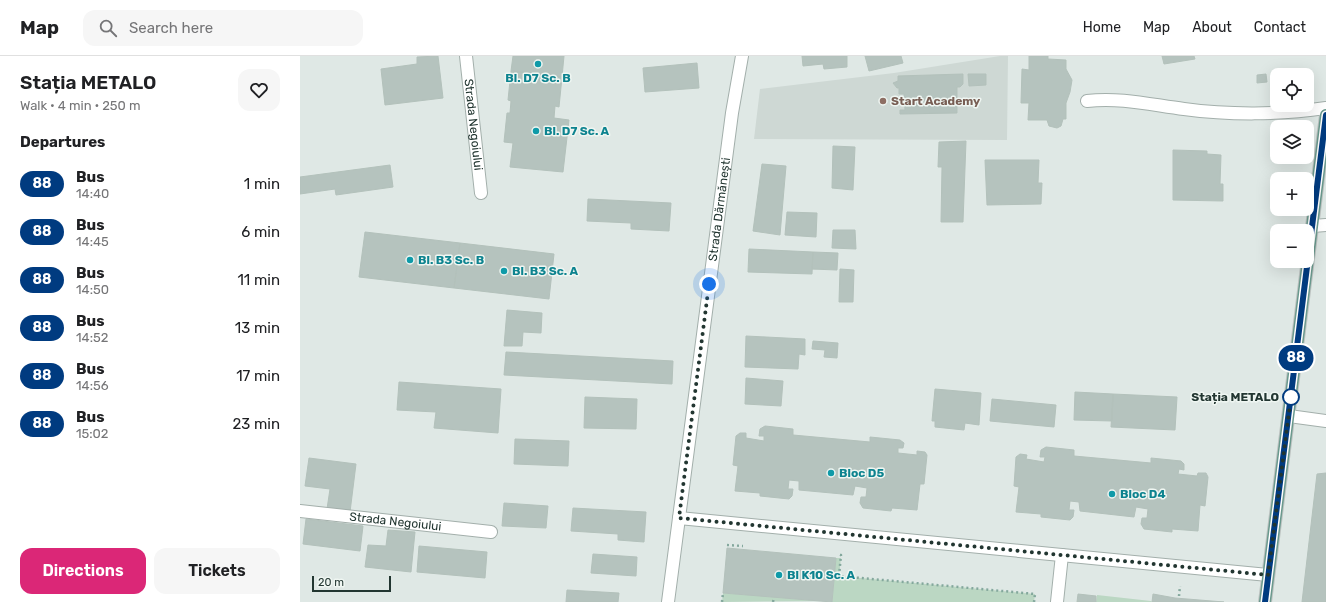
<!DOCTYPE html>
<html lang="en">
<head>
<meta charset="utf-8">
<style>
  body { margin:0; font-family:Rubik,sans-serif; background:#f6f6f6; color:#202124; height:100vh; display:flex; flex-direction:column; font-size:15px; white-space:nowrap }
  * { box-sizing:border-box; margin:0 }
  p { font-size:13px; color:#757577 }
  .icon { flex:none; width:22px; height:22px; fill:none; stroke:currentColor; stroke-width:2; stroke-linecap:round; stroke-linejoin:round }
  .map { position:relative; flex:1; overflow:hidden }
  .sheet { display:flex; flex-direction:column; background:#fff; width:300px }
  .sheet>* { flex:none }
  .badge { padding:0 8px; border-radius:13px; font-size:14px; line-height:26px }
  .controls { position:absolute; left:970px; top:12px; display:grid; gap:8px }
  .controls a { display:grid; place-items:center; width:44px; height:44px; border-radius:8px; background:#fff; box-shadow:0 4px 16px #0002; font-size:20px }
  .scale { position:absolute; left:12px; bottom:10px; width:79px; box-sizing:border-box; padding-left:4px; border:2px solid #223631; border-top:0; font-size:11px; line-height:14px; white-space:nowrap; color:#223631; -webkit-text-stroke:3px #eff6f2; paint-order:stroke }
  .you { position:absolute; width:20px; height:20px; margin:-10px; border:3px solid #fff; border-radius:50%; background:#1a73e8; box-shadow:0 0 0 6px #1a73e833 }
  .map>.badge { position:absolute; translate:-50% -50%; box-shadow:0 0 0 2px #fff }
  h2 { padding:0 20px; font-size:15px; line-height:36px }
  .round { display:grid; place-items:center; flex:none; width:42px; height:42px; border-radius:12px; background:#f6f6f6 }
  .headline { display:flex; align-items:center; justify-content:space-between; height:68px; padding:0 20px }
  h1 { font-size:19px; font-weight:600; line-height:30px }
  .cta { display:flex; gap:8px; margin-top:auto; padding:8px 20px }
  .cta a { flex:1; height:46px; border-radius:12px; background:#db2777; color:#fff; font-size:16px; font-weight:600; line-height:46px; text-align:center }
  .cta a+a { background:#f6f6f6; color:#202124 }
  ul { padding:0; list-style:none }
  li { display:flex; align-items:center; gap:12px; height:48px; padding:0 20px }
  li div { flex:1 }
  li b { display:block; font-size:15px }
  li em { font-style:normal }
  li .badge { min-width:44px; font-weight:700; text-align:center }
  header { display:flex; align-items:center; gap:24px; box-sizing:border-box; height:56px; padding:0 20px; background:#fff; border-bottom:1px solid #e0e0e0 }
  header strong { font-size:19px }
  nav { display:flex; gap:22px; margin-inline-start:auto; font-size:14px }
  .search { width:280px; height:36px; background:#f6f6f6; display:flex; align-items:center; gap:10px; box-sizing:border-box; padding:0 14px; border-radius:12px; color:#757577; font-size:15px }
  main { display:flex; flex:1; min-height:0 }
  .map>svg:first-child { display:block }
  .built { fill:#ced8d4 }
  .green { fill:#bbd7c3 }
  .building { fill:#b5c3be; stroke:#b3c1bb }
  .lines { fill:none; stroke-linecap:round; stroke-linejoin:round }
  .minor-casing { stroke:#a3afab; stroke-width:14 }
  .major-casing { stroke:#bdc3c1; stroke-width:14 }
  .path { stroke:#84a89d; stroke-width:2.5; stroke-dasharray:2 3; stroke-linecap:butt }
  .minor { stroke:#fff; stroke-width:12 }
  .major { stroke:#69998d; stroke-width:12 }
  .line-casing { stroke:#fff; stroke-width:9 }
  .line { stroke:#003b80; stroke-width:6 }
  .walk { stroke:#223631; stroke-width:4; stroke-dasharray:0 7.2 }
  .culture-dot { fill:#0f9aa8; stroke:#eff6f2; stroke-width:1.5 }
  .education-dot { fill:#8d6e63; stroke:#eff6f2; stroke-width:1.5 }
  .stop-dot { fill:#fff; stroke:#003b80; stroke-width:2 }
  .labels { text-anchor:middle; stroke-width:3; stroke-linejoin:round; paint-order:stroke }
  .culture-label { font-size:12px; font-weight:bold; fill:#0d838f; stroke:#eff6f2; text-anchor:start }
  .education-label { font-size:12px; font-weight:bold; fill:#785e54; stroke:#eff6f2; text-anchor:start }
  .street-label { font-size:12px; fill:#223631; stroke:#eff6f2 }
  .stop-label { font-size:12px; font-weight:bold; fill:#223631; stroke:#eff6f2; text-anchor:end }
</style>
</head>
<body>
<header>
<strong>Map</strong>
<div class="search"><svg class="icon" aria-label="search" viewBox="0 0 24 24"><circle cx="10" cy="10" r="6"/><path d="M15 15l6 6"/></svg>Search here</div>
<nav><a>Home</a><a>Map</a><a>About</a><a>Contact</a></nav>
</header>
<main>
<section class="sheet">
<div class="headline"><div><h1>Stația METALO</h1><p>Walk · 4 min · 250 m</p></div><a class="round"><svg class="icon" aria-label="heart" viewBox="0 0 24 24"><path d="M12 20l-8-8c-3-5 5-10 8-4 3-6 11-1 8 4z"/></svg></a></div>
<h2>Departures</h2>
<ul>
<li><span class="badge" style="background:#003b80;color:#fff">88</span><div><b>Bus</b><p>14:40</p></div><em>1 min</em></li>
<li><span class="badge" style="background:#003b80;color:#fff">88</span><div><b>Bus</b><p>14:45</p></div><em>6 min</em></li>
<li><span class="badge" style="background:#003b80;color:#fff">88</span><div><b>Bus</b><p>14:50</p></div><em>11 min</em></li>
<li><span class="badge" style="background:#003b80;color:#fff">88</span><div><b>Bus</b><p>14:52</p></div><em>13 min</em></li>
<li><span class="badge" style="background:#003b80;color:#fff">88</span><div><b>Bus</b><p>14:56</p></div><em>17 min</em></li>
<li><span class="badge" style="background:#003b80;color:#fff">88</span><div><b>Bus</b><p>15:02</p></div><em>23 min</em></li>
</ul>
<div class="cta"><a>Directions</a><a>Tickets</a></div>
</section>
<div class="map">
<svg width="1026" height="546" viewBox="0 0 1026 546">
  <rect width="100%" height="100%" fill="#dfe8e5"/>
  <!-- built -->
  <path class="built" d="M700,0h8l-1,84 -253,-1 6,-50 134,-16z"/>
  <!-- green -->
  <path class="green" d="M536,502h5l-2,18 196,18 -1,8h-202z
    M423,537l100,8 -101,1z
    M797,539l54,6 1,1h-56z"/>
  <!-- building -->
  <path class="building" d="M138,0l5,42 -58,7 -4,-36 36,-5v-7z
    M213,0h51l-2,21 -51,-6z
    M502,0h45v11l-23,2 -1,-5 -20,2z
    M565,0h36l2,7 -34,8z
    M729,0h19v3l18,1v9l6,11 -2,12 -4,11v16h-3l-2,7 -4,2 -8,-2 -2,-6h-19l1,-17h-8l1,-34 7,1z
    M862,0h32l1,3 -31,5z
    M397,7l2,25 -54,4 -2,-24z
    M211,15l51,6 -3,30 -4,-1 -1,12 15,2 -6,52 -53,-5 3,-24 -9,-1 3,-29h3l1,-12 -3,-1z
    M663,18v10l-3,3h-3v26l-57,1v-4h5l-1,-16h-5v-6h-2l-4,-5 5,-2v-5z
    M668,18h18v11l-17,1z
    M966,18l1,8 -10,1v-8z
    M666,85l-3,81h-22l1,-55h-4l1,-25z
    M533,90l22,1 -2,43 -21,-2z
    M873,94l34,1v3l14,1 -1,29h3v17l-50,-1z
    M685,104h54l-1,23h4l-1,21 -54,1z
    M462,108l24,2 -6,69 -27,-4z
    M90,109l3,22 -57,8 -1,-6 -35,5v-17z
    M288,143l83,4 -2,28 -38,-2v-6l-44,-2z
    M487,156l30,1 -1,24 -31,-2z
    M533,174h22l1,19 -24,-1z
    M65,176l95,11 -6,45 -95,-11z
    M160,187l94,11 -5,45 -95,-11z
    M449,193l64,3 -1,22 -64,-2z
    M513,196l25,1 -1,17 -25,-1z
    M540,213l14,1 -1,32h-14z
    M207,254l35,3 -1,20 -18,-1 -1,14h-18z
    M446,280l59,3v16l-6,-1 -1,15 -53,-2z
    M513,285l25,2 -1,15 -13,-1 1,-7 -13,-1z
    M206,296l167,9 -1,23 -168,-9z
    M446,322l37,3 -2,25 -36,-2z
    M99,326l102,7 -3,44 -64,-5 2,-16 -39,-2z
    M635,333l46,4 -2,32 -14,-2 -1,7 -29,-3v-6h-3z
    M775,336l38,2 -1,27 -38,-1z
    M813,338l64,3 -2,33 -64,-3z
    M285,341l52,2 -1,30 -52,-1z
    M692,343l64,6 -2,22 -64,-6z
    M465,370l28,3v6l77,7v-5l30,3 4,3 -1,5h-5v5l19,2v-4l8,1 2,3 -3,29h-4l-3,26 -25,-2 -1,3 -28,-3 -3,-5 1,-6h5l1,-9 -12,-2 -2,9 -54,-5v-9l-10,-1 -1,9h5l-1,7 -3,3 -29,-3v-3l-25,-2 3,-25 -5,-1 3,-29 4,-3h6v5l18,3v-5h-5l1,-7z
    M215,383l54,2 -1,25 -54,-2z
    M746,391l28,3v6l77,7v-5l30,3 3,3v6l-5,-1 -1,5 19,2 1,-3h8l2,4 -3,29 -5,-1 -2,26 -26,-2v3l-28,-3 -3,-5 1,-6h5l1,-9 -12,-2 -2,10 -54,-6 -1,-9 -9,-1 -1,9h5l-1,7 -3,3 -29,-3v-3l-25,-2 3,-25 -5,-1 2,-29 4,-3 7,1 -1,4 18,3 1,-5h-5l1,-7z
    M9,402l47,6 -6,48 -23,-3 3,-20 -25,-3z
    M1026,417v129h-24l15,-128z
    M204,447l44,3 -2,22 -44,-2z
    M273,452l73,4 -2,30 -26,-2v-6l-47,-3z
    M6,463l57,7 -3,25 -57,-7z
    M88,474l27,2 -4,40 -46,-5 3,-22 18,1z
    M119,490l68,6 -2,26 -68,-6z
    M427,492l109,10 -4,44 -109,-9z
    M293,498l44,3 -1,19 -45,-3z
    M267,534l52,3 -1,9h-52z
    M778,538l18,2v6h-19z
    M853,538l22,4 49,4h-72z"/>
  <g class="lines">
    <!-- minor casing -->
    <g class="minor-casing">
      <g id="minor">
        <path id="s1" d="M166,0l15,137"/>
        <path d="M787,45c33,-4 65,4 97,8 44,6 97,6 142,-1"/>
        <path d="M1013,170l13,-1"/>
        <path d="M989,360l37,5"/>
        <path id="s2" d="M0,455l191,21"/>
        <path d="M379,462l589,57"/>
        <path id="s3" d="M368,546l64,-489 10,-57"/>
        <path d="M757,546l5,-47"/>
      </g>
    </g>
    <!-- major casing -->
    <g class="major-casing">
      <path id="major" d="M965,546l61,-487"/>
    </g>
    <!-- path -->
    <path class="path" d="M427,489l16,1
      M540,499h1l-2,21 196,18 -1,8
      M879,540l1,-10
      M422,546l1,-9
      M473,546l1,-5"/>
    <!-- minor -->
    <use href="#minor" class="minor"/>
    <!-- major -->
    <use href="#major" class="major"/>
  </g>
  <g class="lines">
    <!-- line casing -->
    <g class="line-casing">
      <path id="line" d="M965,546l61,-487"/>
    </g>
    <!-- line -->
    <use href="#line" class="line"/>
    <!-- walk -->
    <path class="walk" d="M409,228l-30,234 589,57 23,-178"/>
  </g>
  <!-- markers -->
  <g class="culture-dot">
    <circle cx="238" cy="8" r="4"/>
    <circle cx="236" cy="75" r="4"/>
    <circle cx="110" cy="204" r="4"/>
    <circle cx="204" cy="215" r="4"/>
    <circle cx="531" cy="417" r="4"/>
    <circle cx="812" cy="438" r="4"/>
    <circle cx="479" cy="519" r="4"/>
  </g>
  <circle class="education-dot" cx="583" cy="45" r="4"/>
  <circle class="stop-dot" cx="991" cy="341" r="8"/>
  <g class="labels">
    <!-- culture labels -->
    <g class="culture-label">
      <text x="238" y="26" text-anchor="middle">Bl. D7 Sc. B</text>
      <text x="244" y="79">Bl. D7 Sc. A</text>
      <text x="118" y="208">Bl. B3 Sc. B</text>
      <text x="212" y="219">Bl. B3 Sc. A</text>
      <text x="539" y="421">Bloc D5</text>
      <text x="820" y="442">Bloc D4</text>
      <text x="487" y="523">Bl K10 Sc. A</text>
    </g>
    <!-- education labels -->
    <g class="education-label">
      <text x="591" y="49">Start Academy</text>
    </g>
    <!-- street labels -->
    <g class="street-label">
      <text dy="4" stroke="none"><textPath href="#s1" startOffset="69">Strada Negoiului</textPath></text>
      <text dy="4" stroke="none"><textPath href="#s3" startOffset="396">Strada Dărmănești</textPath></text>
      <text dy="4" stroke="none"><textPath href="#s2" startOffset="96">Strada Negoiului</textPath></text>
    </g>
    <!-- stop labels -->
    <g class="stop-label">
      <text x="979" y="345">Stația METALO</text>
    </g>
  </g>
</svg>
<div class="controls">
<a><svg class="icon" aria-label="locate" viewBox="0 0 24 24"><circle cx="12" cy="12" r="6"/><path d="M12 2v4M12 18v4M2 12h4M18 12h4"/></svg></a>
<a><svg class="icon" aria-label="layers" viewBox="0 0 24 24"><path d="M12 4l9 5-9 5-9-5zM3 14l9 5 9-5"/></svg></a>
<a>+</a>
<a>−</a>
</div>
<div class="scale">20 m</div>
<div class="you" style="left:409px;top:228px"></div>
<b class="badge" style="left:996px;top:302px;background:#003b80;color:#fff">88</b>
</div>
</main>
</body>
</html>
